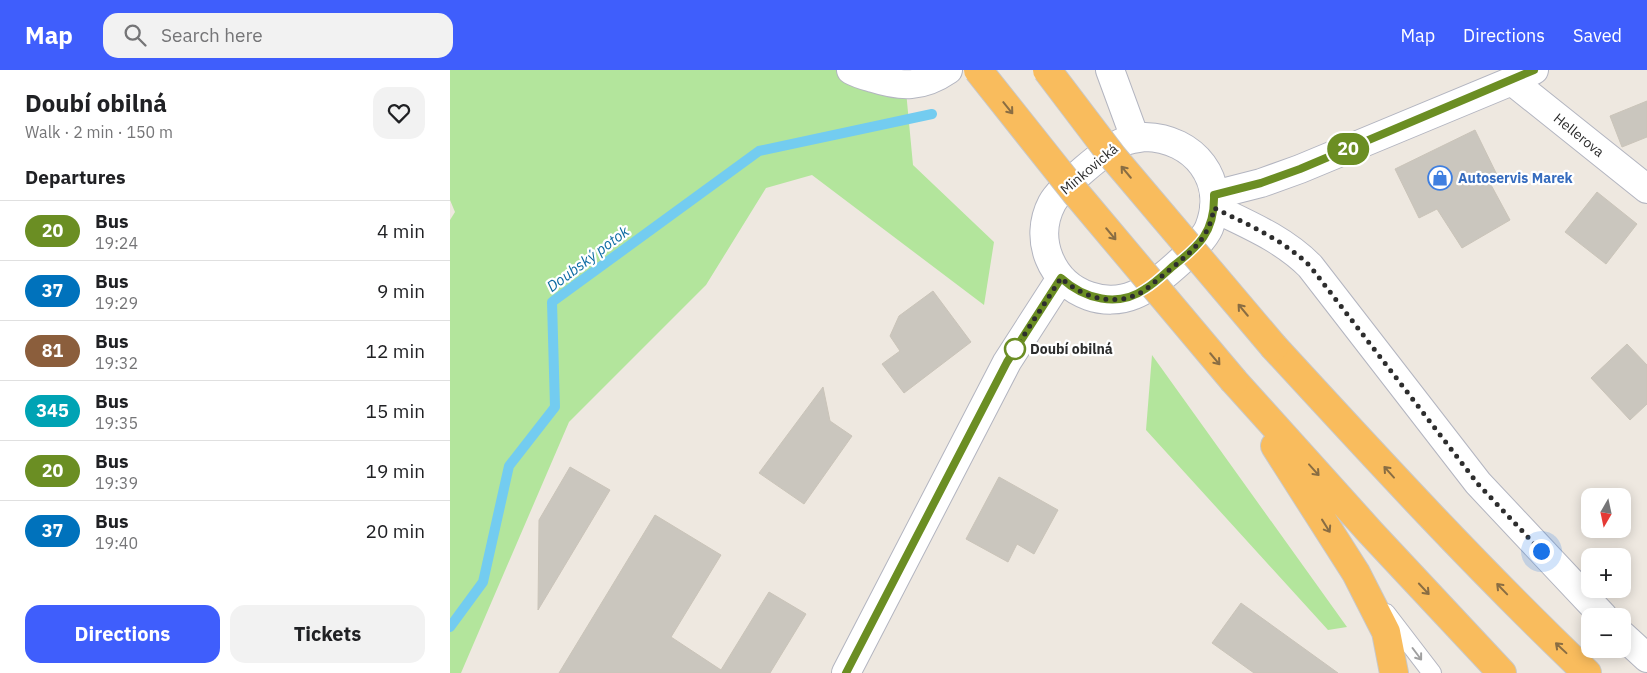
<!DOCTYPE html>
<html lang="en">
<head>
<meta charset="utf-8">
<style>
  body { margin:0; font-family:"IBM Plex Sans",sans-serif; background:#f2f2f2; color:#202124; height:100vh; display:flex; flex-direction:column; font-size:19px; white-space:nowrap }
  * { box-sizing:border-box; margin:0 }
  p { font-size:16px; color:#757577 }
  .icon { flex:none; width:28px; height:28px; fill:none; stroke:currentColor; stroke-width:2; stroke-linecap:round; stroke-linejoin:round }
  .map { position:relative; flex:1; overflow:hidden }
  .side { display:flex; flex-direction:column; background:#fff; width:450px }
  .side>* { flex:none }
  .badge { padding:0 10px; border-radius:16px; font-size:18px; line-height:32px }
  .needle { width:32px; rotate:189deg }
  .fabs { position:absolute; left:1131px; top:418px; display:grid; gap:10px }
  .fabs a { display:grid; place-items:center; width:50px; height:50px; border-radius:10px; background:#fff; box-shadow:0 2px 12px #0003; font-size:25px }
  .you { position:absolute; width:25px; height:25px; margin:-12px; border:4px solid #fff; border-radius:50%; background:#1a73e8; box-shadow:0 0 0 8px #1a73e833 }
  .map>.badge { position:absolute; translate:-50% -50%; box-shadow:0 0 0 2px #fff }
  h2 { padding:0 25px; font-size:19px; line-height:45px }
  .round { display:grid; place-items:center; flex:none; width:52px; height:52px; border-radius:15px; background:#f2f2f2 }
  .overview { display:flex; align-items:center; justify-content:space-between; height:85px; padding:0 25px }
  h1 { font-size:24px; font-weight:800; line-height:38px }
  .cta { display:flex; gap:10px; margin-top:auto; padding:10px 25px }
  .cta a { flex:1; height:58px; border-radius:15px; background:#3f5efc; color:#fff; font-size:20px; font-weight:800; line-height:58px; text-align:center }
  .cta a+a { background:#f2f2f2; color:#202124 }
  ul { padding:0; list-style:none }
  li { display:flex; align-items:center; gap:15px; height:60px; padding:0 25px; border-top:1px solid #e0e0e0 }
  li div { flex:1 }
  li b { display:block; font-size:19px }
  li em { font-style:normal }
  li .badge { min-width:55px; font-weight:700; text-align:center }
  header { display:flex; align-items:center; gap:30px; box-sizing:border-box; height:70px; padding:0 25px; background:#3f5efc; color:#fff }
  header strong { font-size:24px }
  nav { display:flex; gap:28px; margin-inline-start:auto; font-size:18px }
  .search { width:350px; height:45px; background:#f2f2f2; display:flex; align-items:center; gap:12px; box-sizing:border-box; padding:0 18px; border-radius:15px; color:#757577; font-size:19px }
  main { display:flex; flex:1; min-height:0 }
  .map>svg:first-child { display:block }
  .green { fill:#b3e59c }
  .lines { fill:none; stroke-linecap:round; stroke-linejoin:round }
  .stream { stroke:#73ccf0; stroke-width:10 }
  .building { fill:#cac6be; stroke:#cac4b9 }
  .service-casing { stroke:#b3b5c0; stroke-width:20 }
  .minor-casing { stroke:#b3b5c0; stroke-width:30 }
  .tertiary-casing { stroke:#b3b5c0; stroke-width:30 }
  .trunk-casing { stroke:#c8c8c8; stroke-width:30 }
  .service { stroke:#fff; stroke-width:18 }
  .minor { stroke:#fff; stroke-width:28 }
  .tertiary { stroke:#fff; stroke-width:28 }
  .trunk { stroke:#f9bc5d; stroke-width:28 }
  .trunk-bridge-casing { stroke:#c8c8c8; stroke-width:30; stroke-linecap:butt }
  .trunk-bridge { stroke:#f9bc5d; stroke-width:28 }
  .oneway { stroke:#896d43 }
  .oneway2 { stroke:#a0a0a0 }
  .line-casing { stroke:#fff; stroke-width:11 }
  .line { stroke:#6b8e23; stroke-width:8 }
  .walk { stroke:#2d2d2d; stroke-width:5; stroke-dasharray:0 9 }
  .stop-dot { fill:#fff; stroke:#6b8e23; stroke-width:2.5 }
  .labels { text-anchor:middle; stroke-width:4.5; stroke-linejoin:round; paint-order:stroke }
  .street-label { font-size:14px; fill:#2d2d2d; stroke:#fff }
  .shop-label { font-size:14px; font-weight:bold; fill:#366cbe; stroke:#fff; text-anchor:start }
  .stop-label { font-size:14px; font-weight:bold; fill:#2d2d2d; stroke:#fff; text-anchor:start }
  .water-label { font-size:15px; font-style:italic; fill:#0c6ba2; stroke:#fff }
</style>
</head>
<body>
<header>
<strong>Map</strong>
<div class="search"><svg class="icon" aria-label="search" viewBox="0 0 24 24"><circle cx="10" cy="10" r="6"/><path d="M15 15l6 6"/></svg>Search here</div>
<nav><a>Map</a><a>Directions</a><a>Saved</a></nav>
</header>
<main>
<section class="side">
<div class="overview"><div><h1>Doubí obilná</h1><p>Walk · 2 min · 150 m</p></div><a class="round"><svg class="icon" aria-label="heart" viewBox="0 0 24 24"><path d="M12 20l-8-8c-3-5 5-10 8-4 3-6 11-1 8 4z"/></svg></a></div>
<h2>Departures</h2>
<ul>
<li><span class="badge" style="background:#6b8e23;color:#fff">20</span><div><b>Bus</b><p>19:24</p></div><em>4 min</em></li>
<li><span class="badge" style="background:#0072bc;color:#fff">37</span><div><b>Bus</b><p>19:29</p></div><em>9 min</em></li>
<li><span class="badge" style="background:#8b5e3c;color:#fff">81</span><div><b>Bus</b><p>19:32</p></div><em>12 min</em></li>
<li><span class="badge" style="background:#00a3b4;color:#fff">345</span><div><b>Bus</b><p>19:35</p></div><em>15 min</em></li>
<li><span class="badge" style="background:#6b8e23;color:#fff">20</span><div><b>Bus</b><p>19:39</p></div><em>19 min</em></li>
<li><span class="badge" style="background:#0072bc;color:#fff">37</span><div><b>Bus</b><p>19:40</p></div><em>20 min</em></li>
</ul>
<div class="cta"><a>Directions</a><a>Tickets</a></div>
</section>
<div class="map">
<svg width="1197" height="603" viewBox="0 0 1197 603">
  <rect width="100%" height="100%" fill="#eee8e0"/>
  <!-- green -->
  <path class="green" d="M0,0h454l9,95 81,77 -10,63 -172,-130 -46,13 -60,97 -137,137 -108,251h-11v-453l5,-8 -5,-12z
    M702,285l195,272 -19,3 -182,-200z"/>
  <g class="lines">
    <!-- stream -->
    <path class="stream" d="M0,557l33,-45 26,-116 46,-59 -3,-105 207,-151 173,-37"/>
  </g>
  <!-- building -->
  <path class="building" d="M1197,31v36l-25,10 -12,-31z
    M1025,60l24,49 -9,4 20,37 -48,28 -25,-39 -18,9 -24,-49z
    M1147,122l40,32 -31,40 -41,-32z
    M483,221l38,51 -67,51 -22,-29 18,-13 -10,-15 9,-20z
    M1177,274l20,21v39l-17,16 -39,-42z
    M373,317l7,34 22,15 -48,68 -45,-31z
    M120,397l40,23 -72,120 1,-90z
    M549,407l59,33 -24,44 -17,-10 -9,18 -42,-23z
    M205,445l66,40 -50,82 50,33 48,-78 37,22 -36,59h-211z
    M791,533l97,70h-84l-42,-30z"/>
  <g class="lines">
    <!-- service casing -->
    <g class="service-casing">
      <path id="service" d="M936,543l46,60"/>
    </g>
    <!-- minor casing -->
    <g class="minor-casing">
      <path id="minor" d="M401,0c7,4 15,6 22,8 28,9 49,10 75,-8
        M1062,11l135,108
        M764,138c35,17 69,31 96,58l168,217 125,133
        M1172,565l25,23"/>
    </g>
    <!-- tertiary casing -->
    <g class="tertiary-casing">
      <path id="tertiary" d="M660,0l25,68
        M695,67c49,1 83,43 64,91 -7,17 -57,61 -75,67 -14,6 -31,6 -45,1 -38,-13 -56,-57 -37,-93 9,-16 54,-54 71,-61 7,-3 15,-4 22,-5z
        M764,125l47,-12 39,-14 212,-88 22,-11
        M396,603l161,-311 54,-84"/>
    </g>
    <!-- trunk casing -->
    <g class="trunk-casing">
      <path id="trunk" d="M824,277c102,111 204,222 313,326
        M784,311l137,152 131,140
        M825,376l81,127 30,59 8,41"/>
    </g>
    <!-- service -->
    <use href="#service" class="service"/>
    <!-- minor -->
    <use href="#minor" class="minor"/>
    <!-- tertiary -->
    <use href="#tertiary" class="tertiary"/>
    <!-- trunk -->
    <use href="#trunk" class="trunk"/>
    <!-- trunk-bridge casing -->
    <g class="trunk-bridge-casing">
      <path id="trunk-bridge" d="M528,0l97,122 159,189
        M597,0l66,87 161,190"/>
    </g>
    <!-- trunk-bridge -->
    <use href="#trunk-bridge" class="trunk-bridge"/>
  </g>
  <!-- one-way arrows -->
  <defs><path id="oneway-shaft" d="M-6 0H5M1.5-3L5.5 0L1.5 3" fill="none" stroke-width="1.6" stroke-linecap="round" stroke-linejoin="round" transform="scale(1.25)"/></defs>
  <g class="oneway">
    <use href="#oneway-shaft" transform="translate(558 38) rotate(51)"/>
    <use href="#oneway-shaft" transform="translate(676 102) rotate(-130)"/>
    <use href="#oneway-shaft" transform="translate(661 164) rotate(50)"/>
    <use href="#oneway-shaft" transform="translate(793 240) rotate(-130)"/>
    <use href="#oneway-shaft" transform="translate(765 289) rotate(50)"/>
    <use href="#oneway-shaft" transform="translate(864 400) rotate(48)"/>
    <use href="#oneway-shaft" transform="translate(939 402) rotate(-132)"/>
    <use href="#oneway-shaft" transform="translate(876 456) rotate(58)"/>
    <use href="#oneway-shaft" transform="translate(974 519) rotate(47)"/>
    <use href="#oneway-shaft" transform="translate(1052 519) rotate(-134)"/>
    <use href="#oneway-shaft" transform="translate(1111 578) rotate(-137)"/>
  </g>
  <use class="oneway2" href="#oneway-shaft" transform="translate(967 584) rotate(53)"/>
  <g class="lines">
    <!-- line casing -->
    <g class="line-casing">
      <path id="line" d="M396,603l161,-311 54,-84c23,21 57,30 84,11 10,-6 18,-14 27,-22 27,-21 43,-35 42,-72l47,-12 39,-14 234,-99"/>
    </g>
    <!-- line -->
    <use href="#line" class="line"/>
    <!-- walk -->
    <path class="walk" d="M565,279l46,-71c23,21 57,30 84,12 9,-7 18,-15 27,-22 22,-19 37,-30 42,-60 35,17 68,31 96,58l168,218 63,67"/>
  </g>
  <!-- icons -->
  <defs>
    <g id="shop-ring" transform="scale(1.25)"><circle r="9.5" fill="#fff" stroke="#3f7fe0" stroke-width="1.5"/><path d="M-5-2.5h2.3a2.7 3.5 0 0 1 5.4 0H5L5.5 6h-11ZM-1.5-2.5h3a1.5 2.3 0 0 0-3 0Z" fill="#3f7fe0"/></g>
  </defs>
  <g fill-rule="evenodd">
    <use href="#shop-ring" x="990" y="108"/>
  </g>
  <!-- markers -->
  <circle class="stop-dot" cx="565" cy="279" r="10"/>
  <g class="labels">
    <!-- street labels -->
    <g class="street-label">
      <text transform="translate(1129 65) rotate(39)" y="5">Hellerova</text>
      <text transform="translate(639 99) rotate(-40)" y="5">Minkovická</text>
    </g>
    <!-- shop labels -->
    <g class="shop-label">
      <text x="1008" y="113">Autoservis Marek</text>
    </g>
    <!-- stop labels -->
    <g class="stop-label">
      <text x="580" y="284">Doubí obilná</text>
    </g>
    <!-- water labels -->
    <g class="water-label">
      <text transform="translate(138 189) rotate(-37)" y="5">Doubský potok</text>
    </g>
  </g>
</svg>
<div class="fabs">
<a><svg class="needle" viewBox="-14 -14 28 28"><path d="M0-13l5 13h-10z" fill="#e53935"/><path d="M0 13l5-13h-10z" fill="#757577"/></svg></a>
<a>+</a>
<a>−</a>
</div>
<div class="you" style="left:1091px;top:481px"></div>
<b class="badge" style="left:898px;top:79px;background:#6b8e23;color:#fff">20</b>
</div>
</main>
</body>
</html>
